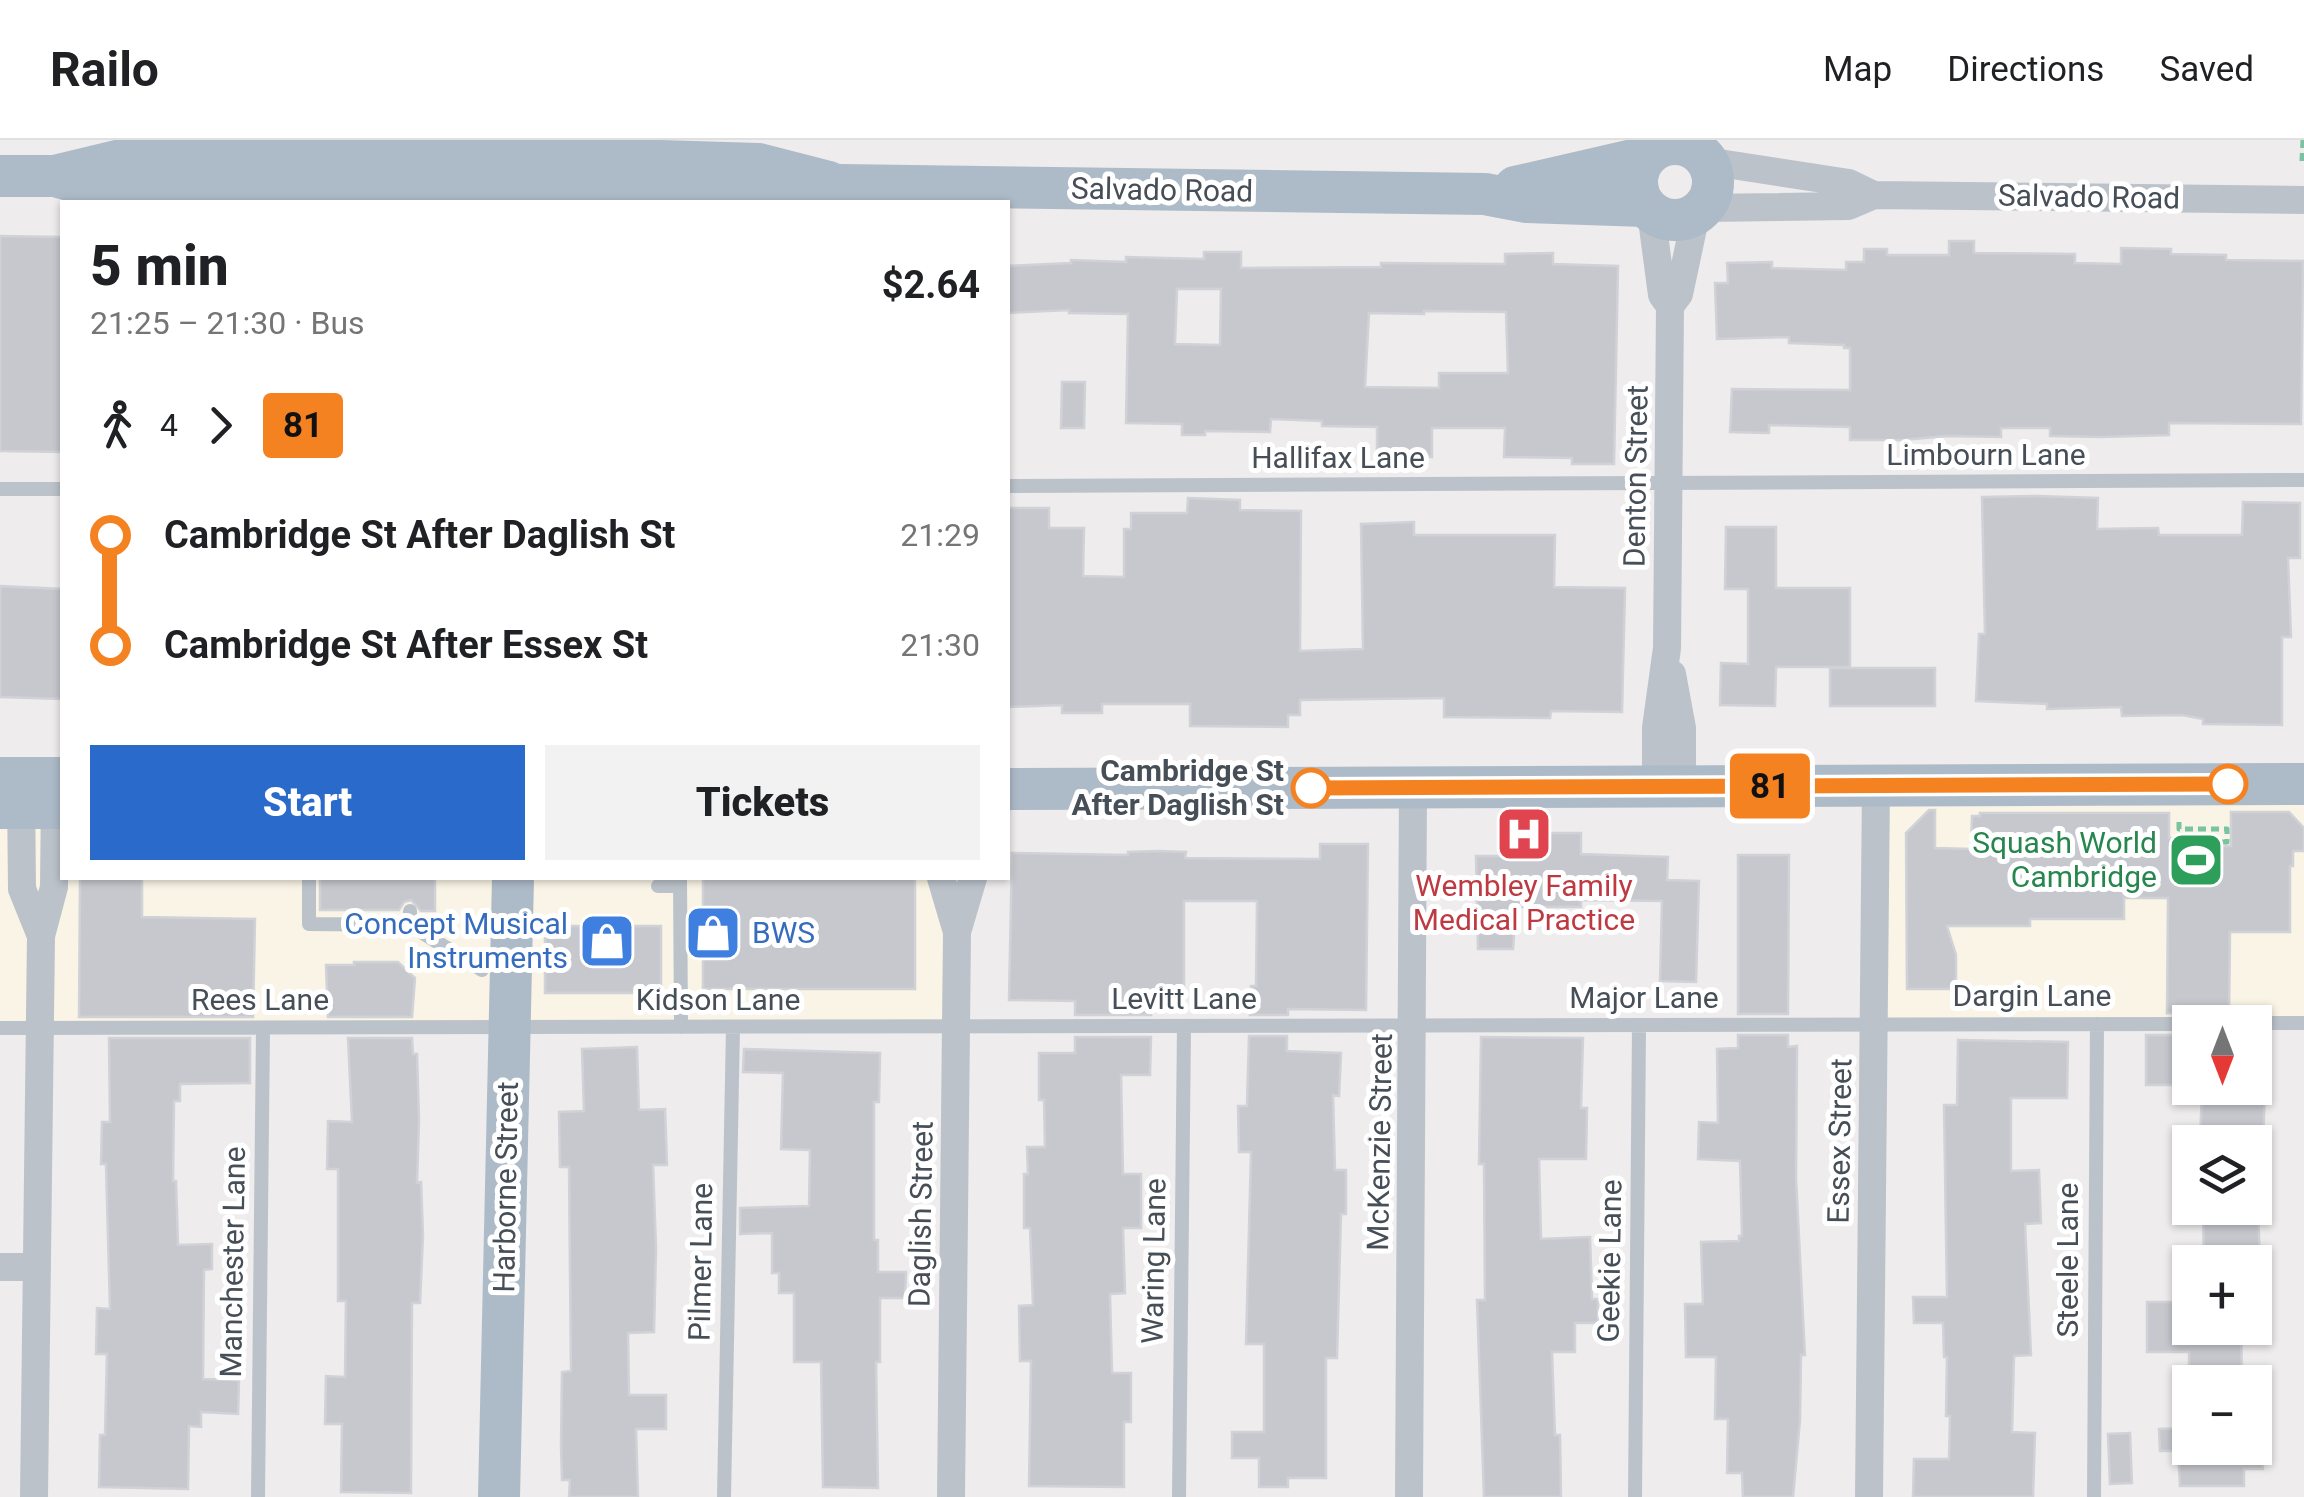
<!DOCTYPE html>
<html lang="en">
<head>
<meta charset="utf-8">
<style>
  body { margin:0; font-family:Roboto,sans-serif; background:#f2f2f2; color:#202124; height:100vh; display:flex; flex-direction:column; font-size:38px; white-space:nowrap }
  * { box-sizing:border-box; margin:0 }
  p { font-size:32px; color:#757577 }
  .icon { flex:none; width:55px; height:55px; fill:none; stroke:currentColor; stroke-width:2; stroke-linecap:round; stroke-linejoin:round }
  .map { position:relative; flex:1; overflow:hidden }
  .side { position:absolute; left:60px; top:60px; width:950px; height:680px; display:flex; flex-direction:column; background:#fff; border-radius:0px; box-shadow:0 2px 8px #0004 }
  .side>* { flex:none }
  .badge { padding:0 20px; border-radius:8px; font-size:35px; line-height:65px }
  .needle { width:65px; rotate:180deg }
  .fabs { position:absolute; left:2172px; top:865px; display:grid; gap:20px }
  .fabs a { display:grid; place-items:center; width:100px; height:100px; border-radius:0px; background:#fff; box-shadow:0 2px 8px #0004; font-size:50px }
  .map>.badge { position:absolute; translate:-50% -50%; box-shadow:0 0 0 5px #fff }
  .legs { display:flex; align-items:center; gap:15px; height:110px; padding:0 30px; font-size:32px }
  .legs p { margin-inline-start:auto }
  .head { display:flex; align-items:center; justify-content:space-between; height:170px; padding:0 30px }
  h1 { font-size:55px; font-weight:800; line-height:75px }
  .button { display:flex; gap:20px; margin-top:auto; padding:20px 30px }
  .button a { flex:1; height:115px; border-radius:0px; background:#2a6aca; color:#fff; font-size:40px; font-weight:800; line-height:115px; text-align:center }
  .button a+a { background:#f2f2f2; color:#202124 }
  ul { padding:0 30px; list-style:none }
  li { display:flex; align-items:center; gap:35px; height:110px; font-size:38px }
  li i { display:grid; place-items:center; width:15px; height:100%; margin:0 12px; background:currentColor }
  li i::after { content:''; width:25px; height:25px; margin:-12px; border:8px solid; border-radius:50%; background:#fff }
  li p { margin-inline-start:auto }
  li:first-child i { background:linear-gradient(#0000 50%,currentColor 0) }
  li:last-child i { background:linear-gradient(currentColor 50%,#0000 0) }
  header { display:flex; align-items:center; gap:60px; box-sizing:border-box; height:140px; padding:0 50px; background:#fff; border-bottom:2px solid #e0e0e0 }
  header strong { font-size:48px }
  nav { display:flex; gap:55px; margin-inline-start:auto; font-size:35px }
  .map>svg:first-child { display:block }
  .commercial { fill:#f9f4e5 }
  .building { fill:#c7c8ce; stroke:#d0d2d7; stroke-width:2.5; fill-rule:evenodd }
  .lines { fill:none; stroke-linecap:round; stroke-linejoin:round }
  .path { stroke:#79c3a1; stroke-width:5; stroke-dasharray:8 5; stroke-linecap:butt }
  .lane { stroke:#bbc2ca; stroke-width:14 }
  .street { stroke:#bbc2ca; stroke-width:28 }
  .primary { stroke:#adbac8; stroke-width:42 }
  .line-1-casing { stroke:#fff; stroke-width:22 }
  .line-1 { stroke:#f58220; stroke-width:15 }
  .stop-1-dot { fill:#fff; stroke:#f58220; stroke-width:5 }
  .labels { text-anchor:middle; stroke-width:10; stroke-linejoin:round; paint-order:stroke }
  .street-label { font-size:30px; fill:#464e57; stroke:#fff }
  .stop-label { font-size:30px; font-weight:bold; fill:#464e57; stroke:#fff; text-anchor:end }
  .leisure-label { font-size:30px; fill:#27864d; stroke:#fff; text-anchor:end }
  .health-label { font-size:30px; fill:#be3a42; stroke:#fff }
  .shop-label { font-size:30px; fill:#366cbe; stroke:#fff; text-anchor:end }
</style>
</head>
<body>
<header>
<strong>Railo</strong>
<nav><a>Map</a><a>Directions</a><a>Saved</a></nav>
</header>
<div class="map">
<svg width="2304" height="1357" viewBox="0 0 2304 1357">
  <rect width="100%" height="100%" fill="#eeecec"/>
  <!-- commercial -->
  <path class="commercial" d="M2304,649v234l-430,2 9,-234z
    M0,653h62v85h894l-1,149 -955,1z"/>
  <!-- building -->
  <path class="building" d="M0,96l62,1v215l-62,-1z
    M1949,101h25v12l101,1v9l46,1v-16l50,1v5l55,1v5l77,1 -2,163 -132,-1v12l-68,2 -51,-1v-8h-49v9l-54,-1 -44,4h-53v-13l-81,-2v8l-39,-1 2,-43 118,1v-42h-6v-3l-55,-2v-6l-72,2 -2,-56h13l-1,-20 45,-1v6l74,2v-8h18v-13h23v6h62z
    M1204,112h37v16l140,-1v-4l124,1v-10l48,-1v11l65,2 -4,198h-42v-6l-68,-1 1,-29h-73v29l-55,-1v-29l-55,-1v-5l-51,-2 -1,13 -65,-1v4h-23v-11l-56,-1 2,-109 -59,-1v-3l-61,3v-47l63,-3v-3l55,2v-5l78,2zM1177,149h44l-1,56 -45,-1zM1424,171l82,1 2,61h-69v15l-74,-1 4,-74 55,1z
    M1062,242h23l-1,46h-23z
    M2037,356l61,2 -1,31 61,-1 1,7h83l1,-33 57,1v55h-12l3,79h-9v88l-79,-1v-5l-21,-4 -60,1 -1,-9 -74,2v-5l-71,-3 3,-67h6l-3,-137z
    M1188,358l52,2v10l61,1 -1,140 63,-2 -2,-125 53,-2v13h141l-1,52 71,1 -3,124 -71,-1 -1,7 -106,-1v-19l-144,2v15h-12v12l-98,-1v-22h-88v9h-40v-8l-54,2v-199h41v20h35l-1,48 41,1v-48h7v-16h56z
    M1726,387h50v61h74v79h-74l-1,39 -55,-1 1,-42 27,1v-75h-23z
    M0,446l62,3v110l-62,-2z
    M1830,528h105v38h-105z
    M1929,670h6v38l36,1 1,-33h8v-3h189v25h20v8h42v-34h58l15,16v23h-11v15h-3v66h-60l-1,83 -62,-2 1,-115h-44v21h-94v7h-83l9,29v34h-49l-1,-156z
    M1521,687h23v6h37v21l87,3 -1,23 32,1 -3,101 -36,-1 2,-80 -81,-1v7h-65l-3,42h-35l-2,-93h45z
    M1320,704h48l-2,166 -78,-1v6h-38l1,-29h5l1,-85h-73v108h-33v6h-76v-14l-66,-1 3,-147 116,2v-3l31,-1 27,1 -1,6 135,1z
    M1738,715h51l-1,159h-50z
    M80,738h62v39l113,2 -2,98h-174z
    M320,738h115v33h-14l-10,-11 -7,2 -5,8h-79z
    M703,738h212v111h-212z
    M545,786h116v67h-116z
    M354,822h44l17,16 -3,39h-84l-2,-52h28z
    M1738,895h50v12l9,-1 -1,133 9,176h-4l-1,65 -7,77h-50l-1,-24h-15l1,-54h-13l1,-62h-30l-1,-53h18l-2,-62 38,-1v-5h3l-2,-75 -42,-2 1,-37 19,1 -1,-74 21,-1z
    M2146,895h44v50h-44z
    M1249,896h38v15l54,2 -2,43 -6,-1 2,75h11v44h-5l-4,144h-11v120h-38v9h-29v-29h-27v-26h32v-88h-18l5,-192h-12l-1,-46h9z
    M1075,897h76l-1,38h-29l2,99h18v54h-18l2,65 -15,1 2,79h19v49h-7v65l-95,-1 2,-125h-11l-1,-55 14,-1 -3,-77h-6v-54h4l-1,-27h18l-1,-47h-5v-47h36z
    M1481,897l102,1 -2,70h6l-1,51h-47l2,80 49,-2 2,62h6v24h-23v29h-23l3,83h5l1,62h-77l-7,-197h8l-1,-136h-5z
    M109,898h141v45l-70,1v17h-6l-1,80h3l2,64 34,-1v25l-8,1 -1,109 36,1 -1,34 -37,-2v15l-12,-1 -1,63 -89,-2 1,-52h5l2,-81h-11l1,-46 13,1 -4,-145h-5l1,-42h8z
    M348,898h64l1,16h4l2,66 -2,63 4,-1 2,53 -3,68h-8l-1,190 -70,-1 1,-68h-17l1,-48 19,1 1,-76h-8v-132h-11l1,-48 24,1z
    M1958,900l110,2 -1,56h-56v73l28,-1 2,53 -16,1 6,131 -17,1 -2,76 23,1 -2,64h-120l1,-38h35l1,-43h-4l1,-59h-3l-1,-34h-29l-1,-26h34l-3,-192h13z
    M637,907l2,63 26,-1 2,56h-14l3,83 -2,84 -26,1 1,62h37v34h-30l2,68h-69l1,-17h-8l-1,-34 1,-74 9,-1 -2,-204h-9l-1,-55 25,-1 -2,-62z
    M744,909l136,4 -1,49h-5v138h4v32h28l-1,26h-25v64h-4l2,126 -55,-1 -2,-125h-27v-69h-15v-20h-7v-40l-32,1v-26l69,-2 1,-56 -29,-1 2,-76 -40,-1z
    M2202,948h63l-2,54h-63z
    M2203,1068h55l2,54h-56z
    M2147,1162h43v26h51l1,54h-53v-30h-42z
    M2190,1288v20h73v21h-19v17h-64l-2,-35h-18l-1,-22z
    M2130,1293l2,50 -22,1 -2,-50z"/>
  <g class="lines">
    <!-- path -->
    <path class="path" d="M2302,21l1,-21
      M2179,682v7h48v13h-38"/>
    <!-- lane -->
    <path class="lane" d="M1008,346l1296,-6
      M0,349h62
      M309,738v46l101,1
      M680,738l1,149
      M658,746h22
      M410,771v14l72,45
      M2255,883h49
      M0,888l2190,-4
      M258,1357l5,-469
      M724,1357l9,-470
      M1179,1357l5,-470
      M1635,1357l4,-472
      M2094,1357l3,-473"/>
    <!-- street -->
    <path class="street" d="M1706,21l143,22 25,12
      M1703,68l145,-2 26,-11 430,5
      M1651,72l11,83 8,11 -3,342 -11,80v58
      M1670,166l9,-12 17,-80
      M1672,534l10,54v58
      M21,652l1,97 19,47
      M941,738l16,54
      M0,1127h37
      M34,1357l7,-561 13,-49 1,-92
      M951,1357l6,-565 16,-54
      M1409,1357l4,-710
      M1869,1357l7,-711"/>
    <!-- primary -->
    <path class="primary" d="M1637 42a38 38 0 1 1 76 0a38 38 0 1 1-76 0Z
      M0,36h55l66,-16 441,-2 197,6 70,18
      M55,36l64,18 638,6 83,-15 645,9 42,8 118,4
      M1515,47l131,-30
      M0,638h62
      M1008,649l1296,-5
      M0,668h62
      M499,1357l14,-619"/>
  </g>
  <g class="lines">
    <!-- line-1 casing -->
    <g class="line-1-casing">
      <path id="line-1" d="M1311,648l917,-4"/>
    </g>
    <!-- line-1 -->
    <use href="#line-1" class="line-1"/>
  </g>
  <!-- icons -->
  <defs>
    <g id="hospital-square" transform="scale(2.875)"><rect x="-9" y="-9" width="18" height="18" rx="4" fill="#e0444e" stroke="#fff"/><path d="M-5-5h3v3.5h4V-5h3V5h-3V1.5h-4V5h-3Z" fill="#fff"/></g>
    <g id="stadium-square" transform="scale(2.875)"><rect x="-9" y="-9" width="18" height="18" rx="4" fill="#2e9e5b" stroke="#fff"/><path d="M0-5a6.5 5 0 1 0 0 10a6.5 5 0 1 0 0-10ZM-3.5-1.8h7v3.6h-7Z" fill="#fff"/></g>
    <g id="shop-square" transform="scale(2.875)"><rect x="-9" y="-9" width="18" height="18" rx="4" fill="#3f7fe0" stroke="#fff"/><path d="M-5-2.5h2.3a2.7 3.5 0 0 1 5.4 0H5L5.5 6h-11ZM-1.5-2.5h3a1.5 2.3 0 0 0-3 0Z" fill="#fff"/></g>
  </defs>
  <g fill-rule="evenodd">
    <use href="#hospital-square" x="1524" y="694"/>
    <use href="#stadium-square" x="2196" y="720"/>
    <use href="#shop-square" x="713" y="793"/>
    <use href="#shop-square" x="607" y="801"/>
  </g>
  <!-- markers -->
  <g class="stop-1-dot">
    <circle cx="2228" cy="644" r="18"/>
    <circle cx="1311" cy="648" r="18"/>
  </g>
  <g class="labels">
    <!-- street labels -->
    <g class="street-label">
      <text transform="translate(1162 50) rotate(1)" y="10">Salvado Road</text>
      <text transform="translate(2089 57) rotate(1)" y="10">Salvado Road</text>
      <text x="1986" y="325">Limbourn Lane</text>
      <text x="1338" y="328">Hallifax Lane</text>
      <text transform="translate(1636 336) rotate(-89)" y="10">Denton Street</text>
      <text x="2032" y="866">Dargin Lane</text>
      <text x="1644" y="868">Major Lane</text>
      <text x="1184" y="869">Levitt Lane</text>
      <text x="260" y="870">Rees Lane</text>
      <text x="718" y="870">Kidson Lane</text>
      <text transform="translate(1840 1001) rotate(-89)" y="10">Essex Street</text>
      <text transform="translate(1380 1002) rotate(-89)" y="10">McKenzie Street</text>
      <text transform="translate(506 1047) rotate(-89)" y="10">Harborne Street</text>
      <text transform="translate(921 1074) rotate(-89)" y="10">Daglish Street</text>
      <text transform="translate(2068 1120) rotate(-90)" y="10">Steele Lane</text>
      <text transform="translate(1154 1121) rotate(-89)" y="10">Waring Lane</text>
      <text transform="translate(1610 1121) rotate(-89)" y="10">Geekie Lane</text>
      <text transform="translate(233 1122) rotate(-89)" y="10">Manchester Lane</text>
      <text transform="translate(701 1122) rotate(-89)" y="10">Pilmer Lane</text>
    </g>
    <!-- stop labels -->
    <g class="stop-label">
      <text x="1284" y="641">Cambridge St<tspan x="1284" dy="34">After Daglish St</tspan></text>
    </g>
    <!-- leisure labels -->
    <g class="leisure-label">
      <text x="2157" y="713">Squash World<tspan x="2157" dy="34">Cambridge</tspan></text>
    </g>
    <!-- health labels -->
    <g class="health-label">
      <text x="1524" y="756">Wembley Family<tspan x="1524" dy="34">Medical Practice</tspan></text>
    </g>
    <!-- shop labels -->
    <g class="shop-label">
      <text x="568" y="794">Concept Musical<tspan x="568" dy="34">Instruments</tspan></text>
      <text x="752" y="803" text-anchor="start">BWS</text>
    </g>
  </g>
</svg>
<div class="fabs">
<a><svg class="needle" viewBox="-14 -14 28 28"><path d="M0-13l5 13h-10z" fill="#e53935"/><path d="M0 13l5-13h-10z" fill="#757577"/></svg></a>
<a><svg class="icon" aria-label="layers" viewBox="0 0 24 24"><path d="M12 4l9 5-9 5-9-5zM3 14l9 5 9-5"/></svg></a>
<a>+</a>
<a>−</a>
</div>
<b class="badge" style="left:1770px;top:646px;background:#f58220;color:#111">81</b>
<section class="side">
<div class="head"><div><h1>5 min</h1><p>21:25 – 21:30 · Bus</p></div><b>$2.64</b></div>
<div class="legs"><svg class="icon" aria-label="walk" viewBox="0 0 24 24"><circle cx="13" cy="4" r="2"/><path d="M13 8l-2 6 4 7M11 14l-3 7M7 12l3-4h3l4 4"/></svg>4<svg class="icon" aria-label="forward" viewBox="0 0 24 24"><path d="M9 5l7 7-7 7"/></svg><b class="badge" style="background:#f58220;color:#111">81</b></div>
<ul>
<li><i style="color:#f58220"></i><b>Cambridge St After Daglish St</b><p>21:29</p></li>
<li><i style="color:#f58220"></i><b>Cambridge St After Essex St</b><p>21:30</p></li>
</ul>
<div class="button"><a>Start</a><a>Tickets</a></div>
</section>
</div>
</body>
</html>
